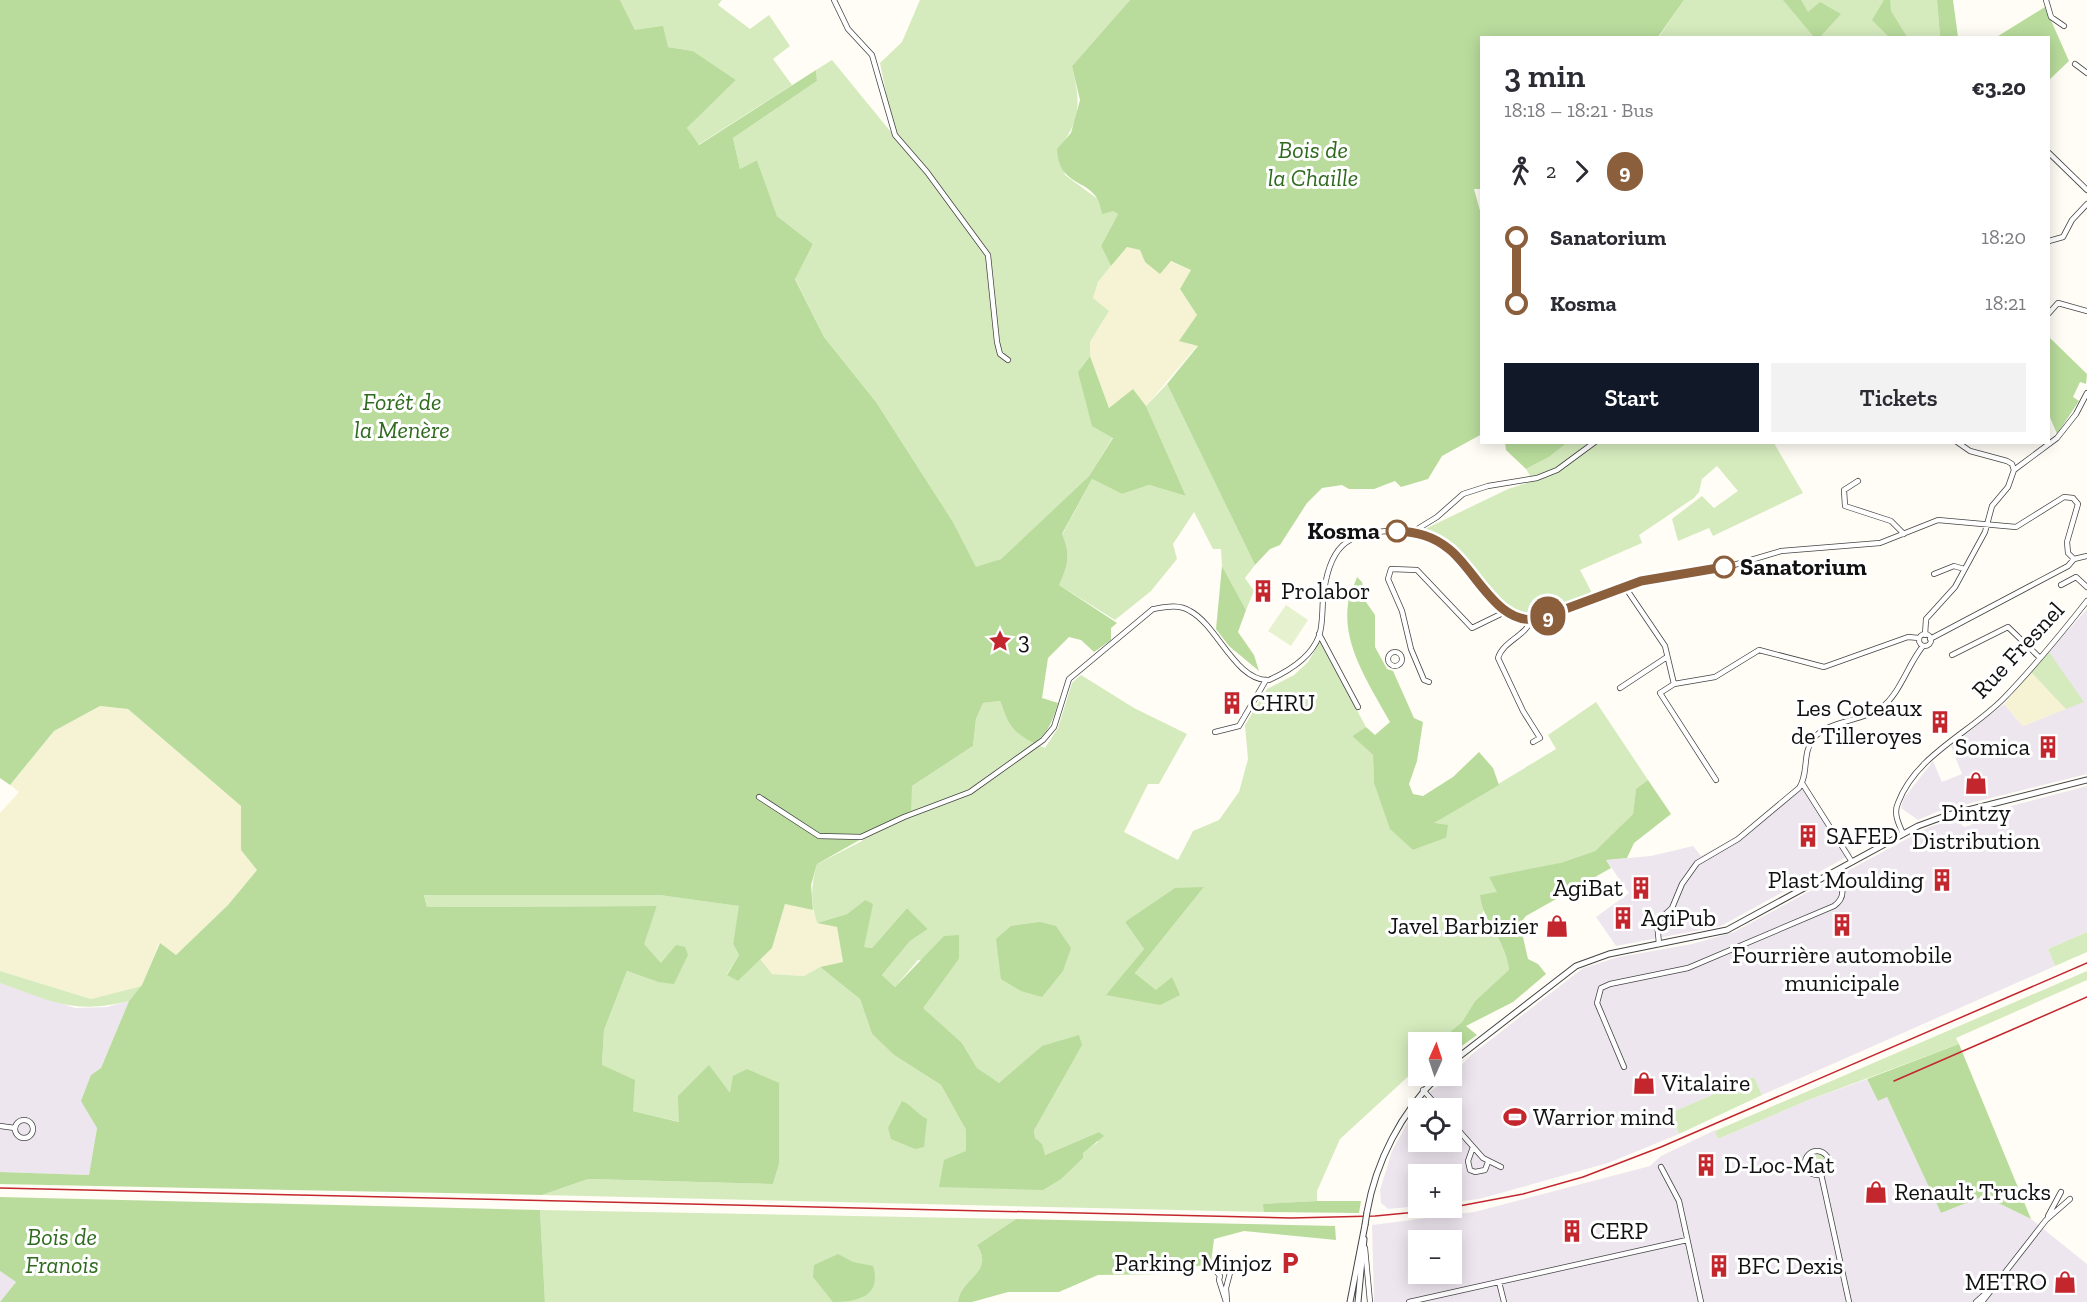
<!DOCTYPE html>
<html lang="en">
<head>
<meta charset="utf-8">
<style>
  body { margin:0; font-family:"Zilla Slab",serif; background:#f2f2f3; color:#2b2b33; height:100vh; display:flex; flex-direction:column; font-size:22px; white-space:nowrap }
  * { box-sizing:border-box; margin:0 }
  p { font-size:20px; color:#7c7c81 }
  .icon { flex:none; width:33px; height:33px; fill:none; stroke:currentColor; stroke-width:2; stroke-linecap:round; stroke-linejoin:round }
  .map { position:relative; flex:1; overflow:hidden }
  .details { position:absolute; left:1480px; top:36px; width:570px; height:408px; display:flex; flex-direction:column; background:#fff; border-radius:0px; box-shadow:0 3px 15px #0003 }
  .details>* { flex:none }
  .badge { padding:0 12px; border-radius:20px; font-size:21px; line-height:39px }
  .needle { width:39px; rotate:3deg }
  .tools { position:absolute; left:1408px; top:1032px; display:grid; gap:12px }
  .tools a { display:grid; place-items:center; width:54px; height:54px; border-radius:0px; background:#fff; box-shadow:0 3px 15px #0003; font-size:30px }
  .map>.badge { position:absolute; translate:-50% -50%; box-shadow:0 0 0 3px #fff }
  .legs { display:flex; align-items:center; gap:9px; height:66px; padding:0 24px; font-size:20px }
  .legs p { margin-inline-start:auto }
  .summary { display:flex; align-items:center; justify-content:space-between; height:102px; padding:0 24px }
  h1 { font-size:33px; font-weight:600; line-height:45px }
  .action { display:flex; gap:12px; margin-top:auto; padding:12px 24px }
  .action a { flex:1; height:69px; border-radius:0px; background:#111827; color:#fff; font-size:24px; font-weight:600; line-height:69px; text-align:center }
  .action a+a { background:#f2f2f3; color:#2b2b33 }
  ul { padding:0 24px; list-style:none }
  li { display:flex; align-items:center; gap:21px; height:66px; font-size:22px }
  li i { display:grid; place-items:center; width:9px; height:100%; margin:0 8px; background:currentColor }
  li i::after { content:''; width:15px; height:15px; margin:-8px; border:4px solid; border-radius:50%; background:#fff }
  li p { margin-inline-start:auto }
  li:first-child i { background:linear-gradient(#0000 50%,currentColor 0) }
  li:last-child i { background:linear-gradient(currentColor 50%,#0000 0) }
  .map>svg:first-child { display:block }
  .industrial { fill:#eee6ef; fill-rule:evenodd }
  .farmland { fill:#f6f3d4 }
  .green { fill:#d5ebbd; fill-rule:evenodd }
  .forest { fill:#b9dc9c }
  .pitch { fill:#e6f2cf }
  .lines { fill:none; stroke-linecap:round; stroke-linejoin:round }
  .minor-casing { stroke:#444; stroke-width:6 }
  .tertiary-casing { stroke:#444; stroke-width:7 }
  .minor { stroke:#fff; stroke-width:4.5 }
  .tertiary { stroke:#fff; stroke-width:5 }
  .rail { stroke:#c4262e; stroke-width:1.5 }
  .tertiary-bridge-casing { stroke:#444; stroke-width:7; stroke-linecap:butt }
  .tertiary-bridge { stroke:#fff; stroke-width:5 }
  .line-1-casing { stroke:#fff; stroke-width:14 }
  .line-1 { stroke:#8b5e3c; stroke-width:9 }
  .stop-1-dot { fill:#fff; stroke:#8b5e3c; stroke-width:3 }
  .labels { text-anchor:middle; stroke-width:6; stroke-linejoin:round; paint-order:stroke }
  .park-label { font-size:24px; font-style:italic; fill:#2f6b1f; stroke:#fff }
  .stop-label { font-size:24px; font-weight:bold; fill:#111; stroke:#fff; text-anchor:end }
  .poi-label { font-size:24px; fill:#111; stroke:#fff; text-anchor:start }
  .street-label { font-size:24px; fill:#111; stroke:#fff }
</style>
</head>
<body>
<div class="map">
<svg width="2087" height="1302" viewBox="0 0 2087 1302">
  <rect width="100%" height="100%" fill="#fffdf5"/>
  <!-- industrial -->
  <path class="industrial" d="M2087,609v165l-148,37 -21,9 -17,-12 3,-10 29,-37 9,21 20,-8 -11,-28 53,-42 19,22 42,-17 -34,-37z
    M1805,785l47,69 -131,72 -105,20 -20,-29 33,-24 -23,-33 45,-4 42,-10 8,10 32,-17z
    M2087,786v146l-39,17 7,17 -293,129 -8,-18 -84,36 9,21 -71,29 -129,36 -27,3v-28h-33v32l-31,3 -7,-6 -1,-13 12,-39 17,-31 21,-28 22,-16 19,-21 112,-87 36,-11 73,-13 42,-12 195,-105 27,-8 8,8 7,-2 2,-10 13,-4 5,5 5,-2 -1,-5 7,-1 1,3 8,-5zM1419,1108h33v34h-33z
    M0,983l75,25 32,-1 22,-6 -28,67 -10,7 6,53 -8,47 -89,-3z
    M1867,1079l11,22 9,-4 54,116 43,-17 47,23 56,45v38h-713l-2,-77 102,-13 176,-46 11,-10 54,-26 3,9 88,-38zM1419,1240h33v34h-33z
    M0,1271l16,11 -16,20z"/>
  <!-- farmland -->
  <path class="farmland" d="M1127,247l13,3 5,12 16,11 9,-12 21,9 -11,19 17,26 -9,29 10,1 -52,61 -13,-17 -24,19 -19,-52v-14l19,-31 -16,-13 5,-16z
    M2031,672l35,37 -43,17 -19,-22z
    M100,706l28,3 113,97v44l16,20 -29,35 -52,50 -17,-12 -17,43 -51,13 -91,-28v-158l19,-21 -9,-7 44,-54z
    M785,904l28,6 4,13 20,4 6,35 -23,5 -16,9 -33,-2 -11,-15 12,-11z"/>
  <!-- green -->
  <path class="green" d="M620,0h102l-4,5 32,24 19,-14 21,31 -17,13 19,26 -94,60 -11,-17 49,-48 -43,-29 -25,-4 -33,-17z
    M920,0h210l-58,66c8,34 10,52 -12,81l5,28 53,39 -17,32 10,20 -13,16 -5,16 16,13 -19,31v14l-12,16 35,65 -24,39 -88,83 -25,9 -23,-46 -77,-120 -52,-65 -29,-59 18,-34 -36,-28 -20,-56 -17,9 -7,-31 84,-57 -1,-11 16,-10 63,77 -15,-74 22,-21z
    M1684,0h253l3,37 -282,1z
    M1167,384l88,181 -10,13 9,13 -8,19 -24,-44 -1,-17h-8l-19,-37 -21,32 4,15 -26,32 -36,29 -56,-35c9,-20 12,-30 3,-50l30,-56 30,15 27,-9 37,11 -40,-90z
    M1567,443h207l29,50 -90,43 -4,-8 -31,13 -6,-22 30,-23 12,12 24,-17 -21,-25 -15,13 -3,13 -5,6 -55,37 3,8 -62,27 13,25 -59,22 -25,-7 -64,-68 -20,-13 83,-40 25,-8 -7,-12 23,-12z
    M1320,642l46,85 -14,9 21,19 1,28 39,67 33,-12 -14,-14 124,-75 -8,-14 48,-33 52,78 -12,10 -3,24 -38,37 -35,12 -63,30 -15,20 26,42 1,16 -34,30 -13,21 -24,20h-19l-7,10 1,20 -73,67 -23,52v10l-53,3v8l-722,-17 46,-16 185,5 6,-20 -1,-24 -48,-47 -50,29 -47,-11 -31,-46 2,-35 23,-59 31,11 3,-19 -18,-19 14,-38 -230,1 -3,-13 235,1 81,11 -7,38 6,11 -12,19 11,7 22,-22 12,15 32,2 16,-9 40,32 12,35 22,21 47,30 25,45v21l-27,36 143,-34 16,-11 1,-10 -54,23 -10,-17 -1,-8 8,-84 -43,38 -22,-16 -15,-25 -40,-35 37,-49 -41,1 -23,27 -13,-12 28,-34 18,-12 -21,-21 -35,40 -9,-1 2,-47 -18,14 -30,9c-7,-22 -6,-38 0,-59l45,-23 50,-55 61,-40 3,-27 7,-16 17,-2c11,30 17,33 45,47l13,-20 14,-45 9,-8 53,33 53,26 -28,50h-11l-24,48 54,28 15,-29 26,-11 20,-28 9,-33 -3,-34 22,-36 27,-14 14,-13zM1204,887l-69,86 21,17 -49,5 37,-46 -19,-27z
    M2049,652l35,50 -18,7 -35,-37z
    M2087,932v20l-32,14 -7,-17z
    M0,971l91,28 51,-13 -13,15c-56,14 -77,0 -129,-18z
    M2087,971v9l-131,58 3,6 -153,57 -88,38 -3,-8z
    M1754,1077l8,18 -83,39 -9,-21z
    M1808 1163a9 9 0 1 1 18 0a9 9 0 1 1-18 0Z
    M540,1210l476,9 -39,26c18,28 -16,32 -19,57h-413z"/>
  <!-- forest -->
  <path class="forest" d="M0,0h620l15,30 28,-4 5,21 25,4 43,29 -49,48 12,17 117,-75 1,11 -84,57 7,31 17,-9 20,56 36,28 -18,35 29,58 52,65 77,120 23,45 25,-8 88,-83 24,-38 -21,-12 -14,-54 12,-16 19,52 24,-19 13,17 40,90 -37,-11 -27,9 -30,-15 -30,55c9,21 6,31 -3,51l58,38 -6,5v12l-17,12 -13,-12 -12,-3 -21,21 -6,40 16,5c-5,16 -9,30 -24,40 -23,-12 -25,-18 -34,-42l-17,2 -7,16 -3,27 -61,40 -1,25 -94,53 -6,21 2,25 -28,-6 -13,44 -34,33 -11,-6 12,-20 -6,-11 6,-38 -80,-11h-235l3,12 230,-1 -13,38 17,19 15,-18 9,2 3,8 -14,29 -16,-2 -31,-11 -23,59 -2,35 33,15 -2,31 46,11 -1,-26 31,-31 21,28 3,-17 14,-7 32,14v81l-6,20 -185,-5 -46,16 -542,-11v-12l89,3 8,-47 -16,-27 10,-26 10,-7 28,-67 13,-16 18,-42 16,12 52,-50 29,-35 -16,-20v-44l-113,-97 -28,-3 -46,25 -44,54 -10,-7z
    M1130,0h554l-26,37 -176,1v151h-8l8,29v216l-40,22 -14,23 -27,8 -6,-6 -21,8h-25l-7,-4 -20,3 -15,15 -27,42 -10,4 -15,16 -88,-181 31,-38 -19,-5 18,-26 -17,-26 11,-19 -20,-9 -11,13 -15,-12 -5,-12 -13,-3 -16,19 -10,-20 17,-32 -5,-3 -11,3c-1,-4 -2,-10 -4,-14 -11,-21 -40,-15 -41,-51l14,-16 9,-33 -8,-34z
    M1783,0h18l7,12 12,-10 21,12 -21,23h-6z
    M1884,0h6l1,11 16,26h-18l-17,-17z
    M1937,0h16l5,37h-18z
    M2045,7l24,54 -20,19v-42h-54z
    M2049,337l38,37 -1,10 -6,-2 -7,15 6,4 -22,33 -8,-19z
    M1505,443v-1l62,1 -18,14 -23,12 -20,-19z
    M1222,566l24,44 -8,22 16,23 5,16 -30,-25 -13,-17z
    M1357,577l5,5 4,20 9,13v32l12,22 6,2 21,47 9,4 -6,39 -8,23 4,10 10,2 30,-19 26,-25 14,16 6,17 -65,38 14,2 -2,13 -33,12 -23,-21 -16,-46 -1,-28 -21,-19 14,-9 9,8 15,-13c-19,-35 -48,-76 -42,-118 1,-9 6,-18 9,-27z
    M1648,780l23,34 -37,29 -7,15 -21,2 5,8 -85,48 -10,12 7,9 5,22 10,5 8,10 -33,28 -47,24 11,9 -25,18v-11h-14l24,-20 13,-21 34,-31c-2,-29 -25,-44 -29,-75l17,-3 -8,-15 71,-14 35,-12 38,-37 3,-25z
    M1204,887l-69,86 21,17 16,-13 8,18 -20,10 -54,-10 38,-46 -19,-27 50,-34z
    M865,900l8,4 -9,43 8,1 35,-40 21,21 -18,12 -28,34 13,12 49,-51 15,-1v24l-36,49 39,35 15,25 22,15 43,-37 37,-11 3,10 -48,85 1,8 7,6 3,11 54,-23 5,4 -21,17v5l-22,21 -18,11 -104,-3 5,-27 22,-9v-21l-25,-45 -47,-30 -22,-21 -12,-35 -40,-32 23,-5 -6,-35 -20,-4 30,-9z
    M1040,922l16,4 15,22 -8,23 -21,26 -21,-6 -20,-12 -5,-40 15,-13z
    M1959,1044l72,175 -47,-23 -43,17 -54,-116 -9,4 -11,-22z
    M902,1101c10,4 15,13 25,18l-3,28 -9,2 -24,-10 -3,-11z
    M0,1197l540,13 5,92h-545l16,-20 -16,-11z
    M1317,1201h44l-2,12 -95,-1 -1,-8z
    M1016,1219l319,7 1,14 -92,-9 -30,8 -3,24 -48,11 -65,1 -39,17h-51l-36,10h-14c3,-25 37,-29 19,-57z
    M838,1254l15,8 20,4c9,30 -15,36 -40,36l-20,-25 1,-12z"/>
  <!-- pitch -->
  <path class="pitch" d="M1286,605l22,15 -17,26 -23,-15z"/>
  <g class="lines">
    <!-- minor casing -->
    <g class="minor-casing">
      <path id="minor" d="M834,0l14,29 24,26 23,80 32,37 61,83 9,87 3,12 8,6
        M2046,0l5,17 13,9
        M2075,64l12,9
        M2049,153l38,37
        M2049,241l14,-4 9,-17 15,-16
        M2049,313l9,-10 29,8
        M1957,442l13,9 37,10 5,3 2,6
        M1858,481l-14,9 1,16 46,15 13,13
        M1417,532l2,-4 18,-11 26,-23 25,-8 49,-8 20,-8 38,-28
        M1934,574l20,-8 10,3
        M2061,585l15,-8 11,10
        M1625,587l40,59 9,38 41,-7 44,-27 65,17 84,-30 11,1
        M1532,619c-6,17 -29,22 -34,39l25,53 17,27 -7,4
        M1319,634l39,73
        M1919 640a6 6 0 1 1 12 0a6 6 0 1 1-12 0Z
        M1925,635l1,-16 29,-32 30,-55 7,-26 16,-19 6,-17 43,-32 19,-24 11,-21
        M1930,639l138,-73 6,-7
        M1388 659a7 7 0 1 1 14 0a7 7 0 1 1-14 0Z
        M1952,655l56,-28 31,30
        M1429,682l-5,-2 -13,-31 -9,-38 -14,-32 3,-10 26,1 55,58 35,-17
        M1674,684l-14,9 56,87
        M1620,688l47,-31
        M1215,732l24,-6 27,-46
        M1802,783l50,79
        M759,797l60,39 42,1 43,-20 66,-25 73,-52 11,-13 15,-48 84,-70c13,-2 25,-5 37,2 27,14 46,71 79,69 20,-9 42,-22 50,-44 4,-11 3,-25 4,-36 5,-52 22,-70 74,-69 24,0 45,9 60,27 20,23 48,70 84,60l110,-40 76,-11 54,-16 99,-8 58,-23 78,7 48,-30 9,1 5,6 -11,38 1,11 6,6 13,-3
        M1903,834c-4,-10 -10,-20 -5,-31 18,-48 72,-70 106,-105 29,-30 57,-64 83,-97
        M1659,944l-2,-22 15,-14 10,-24 15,-21 41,-24 61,-51c10,-14 3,-35 14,-49 15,-19 48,-17 68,-31 19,-14 27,-44 42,-62
        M1624,1067l-27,-64 4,-15 9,-4 78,-16 146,-62c14,-10 8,-22 0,-34
        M1423,1090l16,18
        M15 1129a9 9 0 1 1 18 0a9 9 0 1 1-18 0Z
        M1452,1123l31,35 18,9
        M0,1126l15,2
        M1473,1147l-5,14 2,9 5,2 10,-2 3,-8
        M1805 1163a12 12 0 1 1 24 0a12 12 0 1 1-24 0Z
        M1661,1167l18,34 22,101
        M1821,1174l28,128
        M2048,1216l13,-24
        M1365,1248l5,54
        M1499,1282l5,20
        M1226,1302l-7,-22 1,-4 -4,-5 1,-5 6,-4 5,1 3,6 -5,19 1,14
        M1409,1302l278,-62
        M1976,1302l9,-8
        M1982,1302l64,-82 24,-21"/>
    </g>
    <!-- tertiary casing -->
    <g class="tertiary-casing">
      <path id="tertiary" d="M1452,1062l124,-96 33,-12 118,-24 191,-104 30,-11 139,-35
        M1367,1212c9,-51 34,-99 71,-136
        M1350,1302l15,-77
        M1358,1302l6,-63"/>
    </g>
    <!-- minor -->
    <use href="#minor" class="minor"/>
    <!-- tertiary -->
    <use href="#tertiary" class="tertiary"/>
    <!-- rail -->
    <path class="rail" d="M1894,1081l193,-84
      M0,1188l1291,30 84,-2 63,-6 85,-16 60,-17 78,-30 426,-184"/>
    <!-- tertiary-bridge casing -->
    <g class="tertiary-bridge-casing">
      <path id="tertiary-bridge" d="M1365,1225l2,-13"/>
    </g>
    <!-- tertiary-bridge -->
    <use href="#tertiary-bridge" class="tertiary-bridge"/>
  </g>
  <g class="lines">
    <!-- line-1 casing -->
    <g class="line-1-casing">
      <path id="line-1" d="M1397,531c20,1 36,5 52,18 27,21 50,81 92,69l100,-37 83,-14"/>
    </g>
    <!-- line-1 -->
    <use href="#line-1" class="line-1"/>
  </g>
  <!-- icons -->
  <defs>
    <g id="building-bare" transform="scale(1.8)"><path d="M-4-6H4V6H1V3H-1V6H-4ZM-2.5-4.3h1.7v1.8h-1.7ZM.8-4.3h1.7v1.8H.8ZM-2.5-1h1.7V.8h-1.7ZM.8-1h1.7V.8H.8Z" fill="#c4262e" stroke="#fff" stroke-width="2.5" paint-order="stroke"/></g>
    <g id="sight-bare" transform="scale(1.8)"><path d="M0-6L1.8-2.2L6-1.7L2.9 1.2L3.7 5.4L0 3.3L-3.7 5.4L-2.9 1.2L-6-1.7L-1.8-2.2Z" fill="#c4262e" stroke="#fff" stroke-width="2.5" paint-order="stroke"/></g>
    <g id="shop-bare" transform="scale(1.8)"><path d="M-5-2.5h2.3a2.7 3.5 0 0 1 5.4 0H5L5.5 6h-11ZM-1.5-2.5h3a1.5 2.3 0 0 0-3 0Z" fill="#c4262e" stroke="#fff" stroke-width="2.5" paint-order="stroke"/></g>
    <g id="stadium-bare" transform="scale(1.8)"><path d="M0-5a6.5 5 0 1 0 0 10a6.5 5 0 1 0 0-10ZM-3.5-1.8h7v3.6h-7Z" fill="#c4262e" stroke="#fff" stroke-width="2.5" paint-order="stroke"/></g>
    <g id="parking-bare" transform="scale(1.8)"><path d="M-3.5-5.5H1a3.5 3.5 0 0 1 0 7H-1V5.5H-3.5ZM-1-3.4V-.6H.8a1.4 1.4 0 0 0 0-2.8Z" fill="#c4262e" stroke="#fff" stroke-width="2.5" paint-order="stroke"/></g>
  </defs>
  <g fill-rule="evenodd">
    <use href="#building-bare" x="1263" y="591"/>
    <use href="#sight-bare" x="1000" y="641"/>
    <use href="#building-bare" x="1232" y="703"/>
    <use href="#building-bare" x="1940" y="722"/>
    <use href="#building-bare" x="2048" y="747"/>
    <use href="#shop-bare" x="1976" y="783"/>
    <use href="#building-bare" x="1808" y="836"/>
    <use href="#building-bare" x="1942" y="880"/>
    <use href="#building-bare" x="1641" y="888"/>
    <use href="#building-bare" x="1623" y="918"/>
    <use href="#building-bare" x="1842" y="925"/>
    <use href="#shop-bare" x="1557" y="926"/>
    <use href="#shop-bare" x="1644" y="1083"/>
    <use href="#stadium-bare" x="1515" y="1117"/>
    <use href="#building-bare" x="1706" y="1165"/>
    <use href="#shop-bare" x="1876" y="1192"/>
    <use href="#building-bare" x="1572" y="1231"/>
    <use href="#parking-bare" x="1290" y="1263"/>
    <use href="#building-bare" x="1719" y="1266"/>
    <use href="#shop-bare" x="2065" y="1282"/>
  </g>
  <!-- markers -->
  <g class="stop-1-dot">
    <circle cx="1397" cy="531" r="10"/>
    <circle cx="1724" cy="567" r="10"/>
  </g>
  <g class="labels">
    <!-- park labels -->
    <g class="park-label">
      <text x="1313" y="158">Bois de<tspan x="1313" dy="28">la Chaille</tspan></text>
      <text x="402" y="410">Forêt de<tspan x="402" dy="28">la Menère</tspan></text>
      <text x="62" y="1245">Bois de<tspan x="62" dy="28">Franois</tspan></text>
    </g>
    <!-- stop labels -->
    <g class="stop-label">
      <text x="1380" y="539">Kosma</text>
      <text x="1740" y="575" text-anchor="start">Sanatorium</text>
    </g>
    <!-- poi labels -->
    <g class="poi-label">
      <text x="1281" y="599">Prolabor</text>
      <text x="1018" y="649">3</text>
      <text x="1250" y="711">CHRU</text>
      <text x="1922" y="716" text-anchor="end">Les Coteaux<tspan x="1922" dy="28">de Tilleroyes</tspan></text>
      <text x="2030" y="755" text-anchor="end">Somica</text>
      <text x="1976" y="821" text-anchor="middle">Dintzy<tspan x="1976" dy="28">Distribution</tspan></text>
      <text x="1826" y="844">SAFED</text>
      <text x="1924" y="888" text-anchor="end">Plast Moulding</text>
      <text x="1623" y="896" text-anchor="end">AgiBat</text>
      <text x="1641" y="926">AgiPub</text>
      <text x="1539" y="934" text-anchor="end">Javel Barbizier</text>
      <text x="1842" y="963" text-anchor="middle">Fourrière automobile<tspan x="1842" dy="28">municipale</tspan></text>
      <text x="1662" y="1091">Vitalaire</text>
      <text x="1533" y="1125">Warrior mind</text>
      <text x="1724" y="1173">D-Loc-Mat</text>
      <text x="1894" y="1200">Renault Trucks</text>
      <text x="1590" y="1239">CERP</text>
      <text x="1272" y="1271" text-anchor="end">Parking Minjoz</text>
      <text x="1737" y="1274">BFC Dexis</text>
      <text x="2047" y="1290" text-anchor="end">METRO</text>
    </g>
    <!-- street labels -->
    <g class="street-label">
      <text transform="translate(2018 650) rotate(-47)" y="8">Rue Fresnel</text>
    </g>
  </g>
</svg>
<div class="tools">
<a><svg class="needle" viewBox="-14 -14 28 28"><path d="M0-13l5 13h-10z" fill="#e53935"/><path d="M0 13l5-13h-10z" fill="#7c7c81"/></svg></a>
<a><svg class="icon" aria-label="locate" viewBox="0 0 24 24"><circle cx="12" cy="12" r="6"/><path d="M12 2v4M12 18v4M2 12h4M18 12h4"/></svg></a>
<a>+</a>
<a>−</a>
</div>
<b class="badge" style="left:1548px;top:616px;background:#8b5e3c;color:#fff">9</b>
<section class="details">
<div class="summary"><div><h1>3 min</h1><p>18:18 – 18:21 · Bus</p></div><b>€3.20</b></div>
<div class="legs"><svg class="icon" aria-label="walk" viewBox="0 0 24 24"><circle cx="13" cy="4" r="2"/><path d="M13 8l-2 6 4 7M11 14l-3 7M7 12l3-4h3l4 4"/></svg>2<svg class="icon" aria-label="forward" viewBox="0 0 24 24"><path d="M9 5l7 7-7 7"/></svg><b class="badge" style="background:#8b5e3c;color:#fff">9</b></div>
<ul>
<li><i style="color:#8b5e3c"></i><b>Sanatorium</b><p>18:20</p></li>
<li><i style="color:#8b5e3c"></i><b>Kosma</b><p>18:21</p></li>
</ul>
<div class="action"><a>Start</a><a>Tickets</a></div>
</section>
</div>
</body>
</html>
